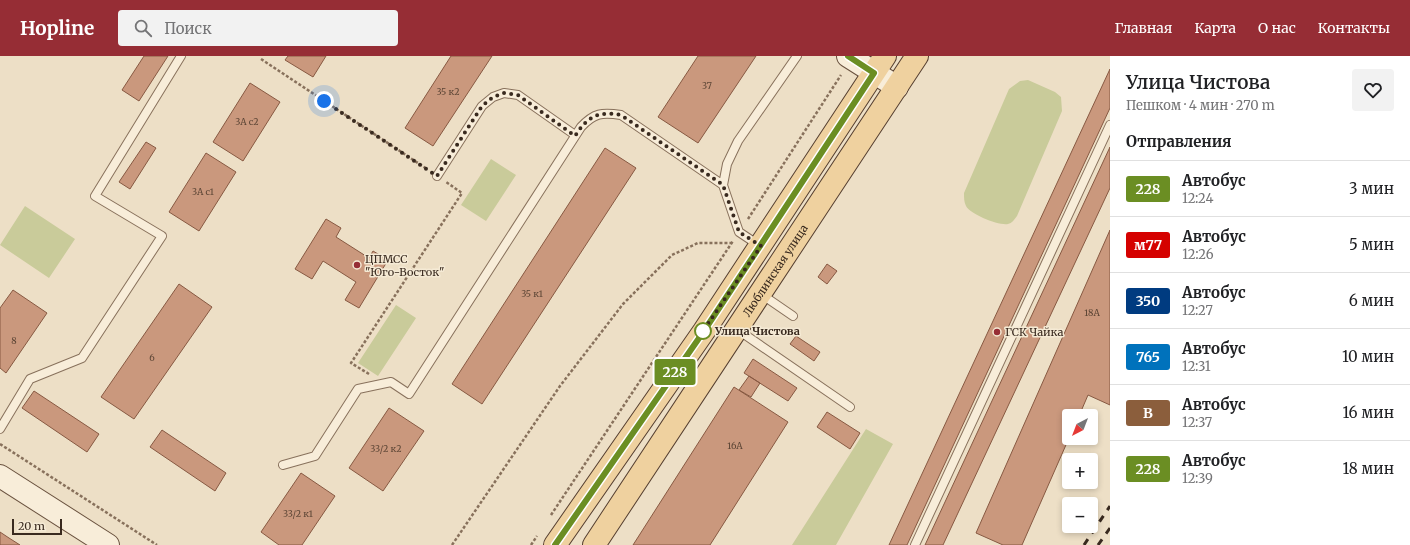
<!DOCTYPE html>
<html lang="ru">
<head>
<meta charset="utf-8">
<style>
  body { margin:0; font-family:Merriweather,serif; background:#f2f2f2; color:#202124; height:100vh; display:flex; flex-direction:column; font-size:15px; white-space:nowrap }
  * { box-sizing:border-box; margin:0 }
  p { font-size:13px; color:#757577 }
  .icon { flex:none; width:22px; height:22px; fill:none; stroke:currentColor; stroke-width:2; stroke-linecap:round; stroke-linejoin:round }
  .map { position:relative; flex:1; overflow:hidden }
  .side { display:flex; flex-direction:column; background:#fff; width:300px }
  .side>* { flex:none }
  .badge { padding:0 8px; border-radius:3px; font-size:14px; line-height:26px }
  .needle { width:26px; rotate:222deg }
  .fabs { position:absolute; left:1062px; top:353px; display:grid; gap:8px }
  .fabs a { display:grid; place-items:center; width:36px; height:36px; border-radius:4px; background:#fff; box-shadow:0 2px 6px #0003; font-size:20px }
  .scale { position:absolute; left:12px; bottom:10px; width:50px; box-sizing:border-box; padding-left:4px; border:2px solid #392a1f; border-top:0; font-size:11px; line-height:14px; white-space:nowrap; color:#392a1f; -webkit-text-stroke:3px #f5ead5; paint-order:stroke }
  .you { position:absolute; width:20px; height:20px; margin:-10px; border:3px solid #fff; border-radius:50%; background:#1a73e8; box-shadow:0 0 0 6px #1a73e833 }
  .map>.badge { position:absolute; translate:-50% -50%; box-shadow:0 0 0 2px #fff }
  h2 { padding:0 16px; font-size:15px; line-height:36px }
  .round { display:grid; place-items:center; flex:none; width:42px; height:42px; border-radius:4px; background:#f2f2f2 }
  .summary { display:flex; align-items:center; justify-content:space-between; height:68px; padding:0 16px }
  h1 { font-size:19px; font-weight:600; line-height:30px }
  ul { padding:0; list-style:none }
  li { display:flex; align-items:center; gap:12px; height:56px; padding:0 16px; border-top:1px solid #e0e0e0 }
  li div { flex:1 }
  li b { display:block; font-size:15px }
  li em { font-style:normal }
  li .badge { min-width:44px; font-weight:700; text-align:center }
  header { display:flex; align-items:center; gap:24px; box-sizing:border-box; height:56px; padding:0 20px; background:#962d35; color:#fff }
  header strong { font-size:19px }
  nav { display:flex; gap:22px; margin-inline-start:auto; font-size:14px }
  .search { width:280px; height:36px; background:#f2f2f2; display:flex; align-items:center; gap:10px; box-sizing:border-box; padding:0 14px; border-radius:4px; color:#757577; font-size:15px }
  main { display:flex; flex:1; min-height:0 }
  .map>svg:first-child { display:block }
  .green { fill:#c9cb9a }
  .building { fill:#ca987d; stroke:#875942 }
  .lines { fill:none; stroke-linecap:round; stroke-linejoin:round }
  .lane-casing { stroke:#88715c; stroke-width:10 }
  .secondary-casing { stroke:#6a523f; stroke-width:24 }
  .primary-casing { stroke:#563f30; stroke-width:24 }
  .path { stroke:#88715c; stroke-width:2.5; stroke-dasharray:3 2; stroke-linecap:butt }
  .lane { stroke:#f8edd9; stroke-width:8 }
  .secondary { stroke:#f8edd9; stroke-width:22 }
  .primary { stroke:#efd19f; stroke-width:22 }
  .rail { stroke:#392a1f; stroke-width:3; stroke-dasharray:7 7; stroke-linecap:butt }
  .line-casing { stroke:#fff; stroke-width:9 }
  .line { stroke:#6b8e23; stroke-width:6 }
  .walk { stroke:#392a1f; stroke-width:4; stroke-dasharray:0 7.2 }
  .poi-dot { fill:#962d35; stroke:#f5ead5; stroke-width:1.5 }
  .stop-dot { fill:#fff; stroke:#6b8e23; stroke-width:2 }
  .labels { text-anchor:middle; stroke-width:3; stroke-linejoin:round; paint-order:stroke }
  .number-label { font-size:9px; fill:#5d4636 }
  .poi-label { font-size:11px; fill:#392a1f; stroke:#f5ead5; text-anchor:start }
  .street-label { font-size:11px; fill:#392a1f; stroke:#f5ead5 }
  .stop-label { font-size:11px; font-weight:bold; fill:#392a1f; stroke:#f5ead5; text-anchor:start }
</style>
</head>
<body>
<header>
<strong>Hopline</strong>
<div class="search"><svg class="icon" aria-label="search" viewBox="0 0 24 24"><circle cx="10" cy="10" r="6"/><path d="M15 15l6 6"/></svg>Поиск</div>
<nav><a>Главная</a><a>Карта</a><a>О нас</a><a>Контакты</a></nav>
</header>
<main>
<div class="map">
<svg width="1110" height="489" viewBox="0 0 1110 489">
  <rect width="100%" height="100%" fill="#eddfc6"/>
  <!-- green -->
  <path class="green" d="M1028,24l27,12 6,5 1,14 -45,105c-3,4 -5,7 -9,8 -9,2 -38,-10 -42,-18 -2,-4 -2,-8 -2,-13l45,-104 11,-8z
    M491,103l25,16 -30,46 -25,-16z
    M25,150l50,33 -26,39 -49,-33z
    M396,249l20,13 -38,58 -20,-13z
    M866,373l27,15 -57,101h-44z"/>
  <!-- building -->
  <path class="building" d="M144,0h24l-29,45 -17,-11z
    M288,0h38l-13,21 -28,-17z
    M451,0h41l-59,90 -28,-18z
    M698,0h58l-58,87 -40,-26z
    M1110,13v39l-203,437h-18z
    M250,27l30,19 -37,59 -30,-19z
    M146,86l10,6 -26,41 -11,-7z
    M1110,91v41l-167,357h-18z
    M605,92l31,20 -154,236 -30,-20z
    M206,97l30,19 -37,59 -30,-19z
    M326,163l15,9 -5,9 33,21 4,-7 15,9 -29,48 -14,-8 11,-18 -33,-21 -11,18 -17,-10z
    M1110,174v175l-22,-10 -9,21h-10v22l-47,107h-19l-27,-12z
    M827,208l10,7 -10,13 -9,-7z
    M179,228l33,23 -78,112 -33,-22z
    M13,234l34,23 -41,60 -6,-5v-60z
    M796,280l24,16 -6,9 -24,-17z
    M753,303l44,29 -9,13 -44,-28z
    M749,320l11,7 -9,14 -12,-7z
    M734,331l54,35 -78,123h-77z
    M34,335l65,43 -12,18 -65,-44z
    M389,352l35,23 -41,60 -34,-23z
    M827,356l33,21 -10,16 -33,-22z
    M162,374l64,43 -11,18 -65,-44z
    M301,417l34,23 -33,49h-23l-18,-13z
    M0,476l9,6 11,7h-20z"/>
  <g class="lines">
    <!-- lane casing -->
    <g class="lane-casing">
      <path id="lane" d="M437,120l45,-70 11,-9 11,-4 14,2 57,40
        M760,190l-21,-14 -16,-47 4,-21 11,-23 59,-85
        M761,238l32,22
        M738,274l112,77
        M0,373l30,-50 52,-21 80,-122 -67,-40 86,-140
        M283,409l32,-9 43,-67 33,-7 18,12 172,-267c13,-14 21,-15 40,-12l102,70
        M915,489l195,-420"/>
    </g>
    <!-- secondary casing -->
    <g class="secondary-casing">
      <path id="secondary" d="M848,0l49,31
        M0,420l108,69"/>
    </g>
    <!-- primary casing -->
    <g class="primary-casing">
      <g id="primary">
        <path d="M555,489l149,-214 181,-275"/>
        <path id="s1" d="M594,489l323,-489"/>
      </g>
    </g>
    <!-- path -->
    <path class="path" d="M261,3l166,110
      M748,163l93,-144
      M369,318l-18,-11 111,-170 -16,-11
      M0,388l157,101
      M551,459l182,-274
      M452,489l108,-159 63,-82 49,-49 26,-12h34
      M531,489l6,-9"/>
    <!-- lane -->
    <use href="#lane" class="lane"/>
    <!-- secondary -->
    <use href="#secondary" class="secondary"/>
    <!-- primary -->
    <use href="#primary" class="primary"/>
    <!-- rail -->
    <path class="rail" d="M1084,489l26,-39
      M1098,489l12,-17"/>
  </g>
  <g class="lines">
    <!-- line casing -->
    <g class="line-casing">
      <path id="line" d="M555,489l149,-214 170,-258 -26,-17"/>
    </g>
    <!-- line -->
    <use href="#line" class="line"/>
    <!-- walk -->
    <path class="walk" d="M324,45l113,75 45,-70 11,-9 11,-4 14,2 57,41c13,-20 23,-25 46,-21l102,70 16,47 22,14 -58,85"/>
  </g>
  <!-- markers -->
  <g class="poi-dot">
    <circle cx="357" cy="209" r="4"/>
    <circle cx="997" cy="276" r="4"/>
  </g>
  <circle class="stop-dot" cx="703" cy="275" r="8"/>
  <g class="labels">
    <!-- number labels -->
    <g class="number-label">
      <text x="707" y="33">37</text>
      <text x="448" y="39">35 к2</text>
      <text x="247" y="69">3А с2</text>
      <text x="203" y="139">3А с1</text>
      <text x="532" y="241">35 к1</text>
      <text x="1092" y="260">18А</text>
      <text x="14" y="288">8</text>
      <text x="152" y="305">6</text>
      <text x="735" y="393">16А</text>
      <text x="386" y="396">33/2 к2</text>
      <text x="298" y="461">33/2 к1</text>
    </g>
    <!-- poi labels -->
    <g class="poi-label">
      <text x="365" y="207">ЦПМСС<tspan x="365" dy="13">"Юго-Восток"</tspan></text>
      <text x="1005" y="280">ГСК Чайка</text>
    </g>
    <!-- street labels -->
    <g class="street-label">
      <text dy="4" stroke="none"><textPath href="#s1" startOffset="329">Люблинская улица</textPath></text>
    </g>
    <!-- stop labels -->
    <g class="stop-label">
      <text x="715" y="279">Улица Чистова</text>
    </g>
  </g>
</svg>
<div class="fabs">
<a><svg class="needle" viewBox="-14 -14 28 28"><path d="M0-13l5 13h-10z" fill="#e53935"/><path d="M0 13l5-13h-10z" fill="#757577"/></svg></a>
<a>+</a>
<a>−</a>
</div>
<div class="scale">20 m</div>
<div class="you" style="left:324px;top:45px"></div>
<b class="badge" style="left:675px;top:316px;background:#6b8e23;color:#fff">228</b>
</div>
<section class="side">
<div class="summary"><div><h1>Улица Чистова</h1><p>Пешком · 4 мин · 270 m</p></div><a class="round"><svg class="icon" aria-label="heart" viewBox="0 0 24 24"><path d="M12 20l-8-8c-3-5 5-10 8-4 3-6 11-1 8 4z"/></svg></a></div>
<h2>Отправления</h2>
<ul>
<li><span class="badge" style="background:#6b8e23;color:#fff">228</span><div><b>Автобус</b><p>12:24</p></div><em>3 мин</em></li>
<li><span class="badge" style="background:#d50100;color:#fff">м77</span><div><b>Автобус</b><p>12:26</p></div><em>5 мин</em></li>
<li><span class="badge" style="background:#003b80;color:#fff">350</span><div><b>Автобус</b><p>12:27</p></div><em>6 мин</em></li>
<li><span class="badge" style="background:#0072bc;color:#fff">765</span><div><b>Автобус</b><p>12:31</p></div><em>10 мин</em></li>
<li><span class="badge" style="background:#8b5e3c;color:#fff">В</span><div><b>Автобус</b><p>12:37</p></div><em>16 мин</em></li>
<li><span class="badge" style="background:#6b8e23;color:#fff">228</span><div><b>Автобус</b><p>12:39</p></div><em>18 мин</em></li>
</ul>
</section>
</main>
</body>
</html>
